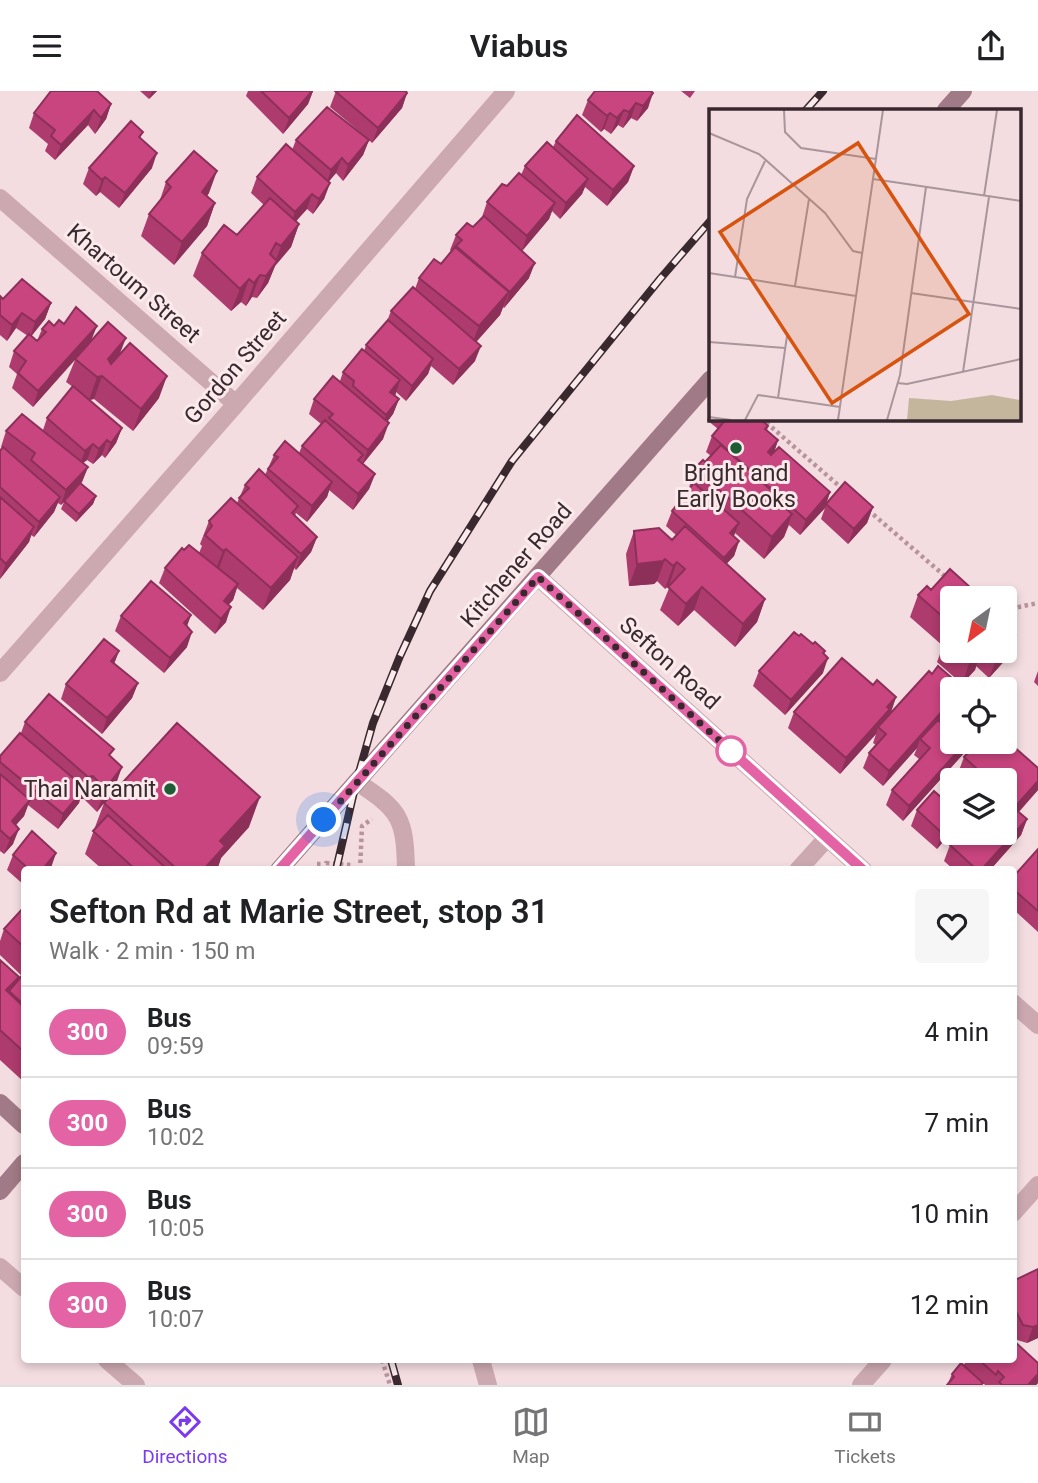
<!DOCTYPE html>
<html lang="en">
<head>
<meta charset="utf-8">
<style>
  body { margin:0; font-family:Roboto,sans-serif; background:#f6f6f6; color:#202124; height:100vh; display:flex; flex-direction:column; font-size:26px; white-space:nowrap }
  * { box-sizing:border-box; margin:0 }
  p { font-size:23px; color:#757577 }
  .icon { flex:none; width:38px; height:38px; fill:none; stroke:currentColor; stroke-width:2; stroke-linecap:round; stroke-linejoin:round }
  .map { position:relative; flex:1; overflow:hidden }
  .panel { position:absolute; left:21px; top:775px; width:996px; height:497px; display:flex; flex-direction:column; background:#fff; border-radius:7px; box-shadow:0 4px 10px #0003 }
  .panel>* { flex:none }
  .badge { padding:0 14px; border-radius:23px; font-size:24px; line-height:46px }
  .needle { width:46px; rotate:213deg }
  .tools { position:absolute; left:940px; top:495px; display:grid; gap:14px }
  .tools a { display:grid; place-items:center; width:77px; height:77px; border-radius:7px; background:#fff; box-shadow:0 4px 10px #0003; font-size:35px }
  .you { position:absolute; width:35px; height:35px; margin:-18px; border:5px solid #fff; border-radius:50%; background:#1a73e8; box-shadow:0 0 0 10px #1a73e833 }
  .map>.badge { position:absolute; translate:-50% -50%; box-shadow:0 0 0 4px #fff }
  .round { display:grid; place-items:center; flex:none; width:74px; height:74px; border-radius:7px; background:#f6f6f6 }
  .summary { display:flex; align-items:center; justify-content:space-between; height:119px; padding:0 28px }
  h1 { font-size:33px; font-weight:600; line-height:52px }
  ul { padding:0; list-style:none }
  li { display:flex; align-items:center; gap:21px; height:91px; padding:0 28px; border-top:2px solid #e0e0e0 }
  li div { flex:1 }
  li b { display:block; font-size:26px }
  li em { font-style:normal }
  li .badge { min-width:77px; font-weight:700; text-align:center }
  header { display:flex; justify-content:space-between; align-items:center; height:91px; padding:0 28px; background:#fff; font-size:32px; font-weight:600 }
  .menu { display:flex; justify-content:space-around; align-items:center; height:98px; border-top:2px solid #e0e0e0; background:#fff; font-size:19px; color:#757577 }
  .menu a { display:grid; justify-items:center; gap:4px }
  .menu .active { color:#7c3aed }
  .map>svg:first-child { display:block }
  .lines { fill:none; stroke-linecap:round; stroke-linejoin:round }
  .path { stroke:#b8939c; stroke-width:4.5; stroke-dasharray:3.5 3.5; stroke-linecap:butt }
  .street { stroke:#cca9b0; stroke-width:18 }
  .secondary { stroke:#a07a86; stroke-width:18 }
  .rail-casing { stroke:#39292f; stroke-width:8 }
  .rail { stroke:#faeaec; stroke-width:5; stroke-dasharray:16; stroke-linecap:butt }
  .wall { fill:#ad3b6d }
  .shaded-wall { fill:#8d3059 }
  .building { fill:#c9457f; stroke:#8d3059; stroke-width:2 }
  .line-casing { stroke:#fff; stroke-width:16 }
  .line { stroke:#e463a4; stroke-width:10 }
  .walk { stroke:#39292f; stroke-width:7; stroke-dasharray:0 12.6 }
  .poi-dot { fill:#1d5c35; stroke:#faeaec; stroke-width:2.5 }
  .stop-dot { fill:#fff; stroke:#e463a4; stroke-width:3.5 }
  .labels { text-anchor:middle; stroke-width:6; stroke-linejoin:round; paint-order:stroke }
  .street-label { font-size:23px; fill:#39292f; stroke:#faeaec }
  .poi-label { font-size:23px; fill:#39292f; stroke:#faeaec }
  .inset-road { fill:none; stroke:#a9959a; stroke-width:2 }
  .view { fill:#d65410; fill-opacity:0.15; stroke:#d65410; stroke-width:3.5 }
  .inset-edge { fill:none; stroke:#39292f; stroke-width:3.5 }
</style>
</head>
<body>
<header><svg class="icon" aria-label="menu" viewBox="0 0 24 24"><path d="M4 6h16M4 12h16M4 18h16"/></svg>Viabus<svg class="icon" aria-label="share" viewBox="0 0 24 24"><path d="M12 15V3M7 8l5-5 5 5M5 13v7h14v-7"/></svg></header>
<div class="map">
<svg width="1038" height="1294" viewBox="0 0 1038 1294">
  <rect width="100%" height="100%" fill="#f3dde1"/>
  <g class="lines">
    <!-- path -->
    <path class="path" d="M761,327l84,73
      M868,419l78,67
      M1004,519l34,-7
      M317,773h4l-1,5 3,1
      M325,779l1,-7 25,2v5
      M360,779l2,-44 10,-7
      M382,1269l8,25"/>
    <!-- street -->
    <path class="street" d="M0,107l236,206
      M538,486l325,293
      M0,582l236,-269 270,-313
      M357,691c43,28 48,36 49,88
      M798,779l29,-32
      M1013,912l25,22
      M1013,1122l25,-28
      M0,1176l24,21
      M107,1269l29,25
      M481,1269l7,25
      M861,1294l22,-25"/>
    <!-- secondary -->
    <path class="secondary" d="M946,19l17,-19
      M279,779l432,-491
      M0,1012l24,22
      M0,1100l24,-28"/>
    <!-- rail casing -->
    <g class="rail-casing">
      <path id="rail" d="M806,19l17,-19
        M336,779l20,-87 17,-60 27,-67 30,-65 82,-130 148,-182 51,-59
        M391,1269l7,25"/>
    </g>
    <!-- rail -->
    <use href="#rail" class="rail"/>
  </g>
  <!-- wall -->
  <path class="wall" d="M140,0h17l-8,8z
    M248,0h65l-5,13 -25,30 -37,-38z
    M336,0l71,2 -5,15 -30,35 -3,-3 -6,15 -20,26 -7,-8 -8,9 2,1 -6,16 -11,15 -6,-5 -11,12 3,3 -8,23 -16,19 -7,17 -11,15 -5,-1 -6,9 -5,-4 -10,9 -38,-35 9,-23 35,-18 27,-30 -13,-12 6,-16 35,-27 4,-10 64,-8 -30,-25z
    M651,0l-3,17 -11,13 -6,-3 -8,10 -5,-3 -7,9 -7,-5 -3,3 -19,-17 6,-15z
    M681,0h14l-5,7z
    M111,13l-5,15 -11,15 -7,-9 -33,35 -10,-9 3,-7 -19,-16 5,-15z
    M143,41l-3,6 12,30 -33,40 -19,-16 -4,4 -13,-12 6,-16z
    M556,50l78,25 -6,16 -21,24 -22,-19 -3,7 -22,25 -8,-8 -3,8 -27,32 7,27 -25,30 -1,-1 -3,8 -24,27 -1,19 -22,24 -22,-19 -3,8 -22,27 -10,-9 -1,4 4,3 -6,15 -6,8 -4,17 -20,25 12,10 -6,15 -16,21 -24,-20 -2,7 -20,25 -11,-9 -1,3 22,21 -6,15 -15,18 -2,-2 -4,12 -27,30 -26,-22 -4,12 -5,5 -2,17 -11,12 -56,-51 6,-15 19,-18 15,3 3,-7 -2,-2 9,-23 28,-18 8,-18 20,-10 9,-20 25,-2 3,-7 19,-22 -12,-10 5,-15 26,-18 3,-9 21,-21 2,-6 21,-24 4,-10 24,-22 4,-11 22,-14 10,-13 -1,-1 6,-15 17,-8 9,-10 5,-15 34,-27 4,-9 28,-19z
    M166,91l43,11 -2,3 8,7 -8,23 -33,39 -33,-29 8,-22 11,-14z
    M0,205l3,3 48,4 -6,16 -14,17 6,5 5,-12 12,-3 37,15 29,13 39,44 -26,33 -39,-32 -5,1 33,28 -6,15 -11,15 -3,-3 -9,9 -6,-4 -4,3 5,4 -7,17 15,12 -3,8 -17,18 -15,-13 3,-7 -3,3 -3,-2 -4,9 -20,25 -3,-2 -2,7 -29,37v-128l3,-3 -2,-1 5,-16 37,-1 4,-12 26,-31 -7,-5 9,-22 -42,47 -21,-19 5,-14 -8,-7 5,-16 14,-15 -12,-8 -9,13 -7,-6z
    M711,320v7h49l8,8 -1,5 11,9 -4,12 56,40 -4,12 47,3 -6,16 -19,21 -27,-25 4,-11 -25,27 -11,-10 -5,12 -20,22 -29,-26 -1,3 5,5 -5,15 -8,8 39,35 -8,23 -22,25 -41,-37 -16,16 -18,-16 10,-24 -1,-1 -4,4 -8,-8 -3,3 -25,2 -3,-32 8,-23 38,9 4,-5 -10,-9 6,-15 16,-20 7,-23 10,-6 6,-6 -5,-4 6,-16 6,-7 -11,-9z
    M931,499l21,9v52h52l3,7 -18,20 -13,-12 -1,4 -13,14 -25,-22 6,-16 -33,-29 8,-22z
    M191,524l-4,11v21l-23,26 -49,-42 6,-15z
    M799,545l26,15 -1,3 -1,19 -38,42 -32,-29 6,-15z
    M119,560l-5,13 24,19 -6,15 -30,36 -41,-35 5,-15z
    M1038,580v15l-4,-4z
    M873,594l23,12 -5,15 -5,6 66,-29 -1,21 -11,12 12,20h22l-71,79 -17,-16 6,-15 27,-31 -5,-4 3,-7 -34,38 -20,-18 6,-15 7,-8 -3,-2 3,-9 -36,40 -52,-46 6,-16z
    M25,631l86,35 3,33 -17,22 -13,-13h-4l-1,4 -21,26 -30,-24 -4,11 -8,9 -3,19 -9,10 -4,-3v-95l21,-23z
    M1004,647l34,30v22l-19,22 8,7 -6,16 -31,35h-36l-10,-9 6,-16 11,-12h43v-52h-37l-9,-8 6,-16 13,-15h27z
    M104,712l145,24 -28,31 -4,12h-114l-18,-16z
    M952,716v24l-15,18 -26,-23 6,-16z
    M1038,758v83l-25,-23v-32z
    M56,762l-7,17h-25v15l-17,-15 6,-15z
    M24,816v175l-24,-22v-100l19,17 -2,5 5,-6 -22,-21v-14l4,-12z
    M1013,1190l25,57 -11,5 -10,-3 -4,-8z
    M966,1269h47l25,23 -2,2h-51l-2,-2h-35l4,-9 12,-9z"/>
  <!-- shaded-wall -->
  <path class="shaded-wall" d="M152,0h5l-8,8z
    M312,0h1l-5,13 -25,30 6,-16z
    M407,2l-5,15 -30,35 6,-15z
    M653,2l-5,15 -11,13 6,-15z
    M636,12l-5,15 -8,10 6,-16z
    M111,13l-5,15 -11,15 6,-16z
    M94,19l-6,15 -33,35 6,-15z
    M624,19l-6,15 -7,9 6,-16z
    M610,22l-6,16 -3,3 6,-16z
    M369,49l-6,15 -20,26 5,-16z
    M157,62l-5,15 -33,40 6,-15z
    M342,67l-6,15 -10,12 5,-15z
    M634,75l-6,16 -21,24 6,-16z
    M217,80l-8,22 -15,21 8,-22z
    M105,86l-5,15 -4,4 6,-16z
    M588,88l-6,15 -22,25 6,-16z
    M330,92l-6,16 -11,15 6,-15z
    M312,103l-5,15 -17,19 5,-16z
    M215,112l-8,23 -33,39 8,-23z
    M555,112l-6,16 -27,32 5,-15z
    M299,133l-8,23 -16,19 -7,17 -11,15 9,-22 8,-11 7,-19z
    M535,172l-6,15 -25,30 6,-16z
    M260,184l-8,22 -6,9 8,-23z
    M249,188l-8,23 -10,9 9,-22z
    M509,201l-9,23 -30,34 9,-23z
    M51,212l-6,16 -15,19 5,-16z
    M22,222l-6,15 -9,13 5,-16z
    M97,235l-6,15 -58,66 5,-16z
    M126,247l-9,23 -15,15 -8,23 -5,1 8,-23 11,-18z
    M481,255l-6,15 -22,24 6,-16z
    M433,268l-5,15 -22,27 6,-15z
    M167,285l-8,22 -26,33 8,-22z
    M400,289l-5,16 -5,-4z
    M399,308l-6,15 -12,16 5,-15z
    M389,332l-6,16 -21,26 6,-15z
    M122,337l-6,15 -11,15 6,-15z
    M107,349l-5,15 -9,9 6,-15z
    M778,349l-5,16 -5,-4z
    M93,353l-6,16 -8,6 6,-15z
    M88,376l-6,15 -21,23 5,-15z
    M375,383l-6,15 -16,21 5,-16z
    M332,391l-5,15 -20,25 5,-16z
    M830,401l-5,16 -25,27 6,-15z
    M96,405l-3,8 -17,18 3,-8z
    M60,406l-6,15 -20,25 5,-15z
    M873,416l-6,16 -19,21 6,-15z
    M792,423l-8,23 -20,22 8,-22z
    M739,432l-6,15 -3,-5z
    M34,436l-5,15 -29,37 6,-15z
    M317,446l-6,15 -15,18 5,-16z
    M739,450l-5,15 -16,17 6,-15z
    M226,458l-8,22 -4,3 9,-23z
    M298,466l-8,23 -27,30 8,-22z
    M665,468l-8,22 -3,3 -25,2 8,-22z
    M677,471l-8,23 -4,4 8,-23z
    M238,493l-5,16 -15,16 6,-15z
    M702,496l-8,23 -16,16 8,-22z
    M765,508l-8,23 -22,25 8,-23z
    M231,516l-5,15 -11,12 6,-15z
    M191,524l-6,16 -1,-8z
    M192,541l-5,15 -23,26 6,-15z
    M1016,544l-9,23 -18,20 9,-23 3,-4h3v-3z
    M119,560l-6,15 -2,-5z
    M979,560h2l-6,19 -13,14 8,-23z
    M828,567l-5,15 -38,42 6,-15z
    M138,592l-6,15 -30,36 5,-16z
    M896,606l-5,15 -4,4 -3,9 -6,2 -2,7 -36,40 6,-16z
    M952,606v9l-1,4 -28,32 -3,-3 -3,9 -34,38 6,-15z
    M966,651h8l-71,79 6,-15z
    M122,676l-8,23 -17,22 8,-23z
    M93,685l-9,23h-4l-1,4 -21,26 5,-15 21,-26 4,-11z
    M1038,690v9l-30,33 6,-15z
    M260,706l-11,30 -28,31 -4,12h-14l17,-29z
    M30,709l-6,16 -18,20 6,-15z
    M1027,728l-6,16 -31,35h-9z
    M952,731v9l-15,18 5,-16z
    M19,738l-6,15 -9,10 6,-15z
    M56,762l-5,15 -2,2h-7z
    M19,886l-7,17 -3,-3 -6,17 3,-18z
    M1038,1234v13l-11,5 6,-16z
    M1038,1283v9l-2,2h-8z"/>
  <!-- building -->
  <path class="building" d="M51,0h46l14,13 -10,14 -7,-8 -33,35 -10,-9 4,-6 -21,-17z
    M261,0h51l-23,27z
    M335,0h71l1,2 -29,35z
    M595,0h56l2,2 -10,13 -7,-3 -7,9 -5,-2 -7,8 -7,-5 -3,3 -19,-16z
    M327,16l42,33 -21,25 -6,-7 -11,12 -35,-30z
    M577,24l57,51 -21,24 -57,-49z
    M131,30l12,11 -4,5 18,16 -32,40 -20,-16 -3,3 -13,-12z
    M547,51l41,37 -22,24 -41,-37z
    M286,53l44,39 -11,16 -7,-5 -17,18 -38,-35z
    M194,60l23,20 -15,21 13,11 -33,39 -33,-28 22,-27 -5,-5z
    M519,82l36,30 -28,33 -40,-34 15,-18 5,2z
    M270,107l29,26 -18,22 -5,-3 -6,11 7,7 -11,15 -6,-1 -6,8 -5,-4 -9,10 -38,-36 22,-28 13,10z
    M484,125l51,47 -25,29 -54,-46 6,-6 -6,-5 11,-12 6,4z
    M455,156l54,45 -30,34 -60,-48 15,-19 7,5z
    M22,188l29,24 -16,19 -13,-9 -10,12 -12,-10v-19l3,3z
    M413,196l68,59 -22,23 -68,-58z
    M76,216l21,19 -59,65 -20,-18 8,-12 -12,-10 15,-17 8,7 9,-9 -4,-3 7,-8 5,5 5,-6 5,4z
    M388,229l45,39 -21,27 -46,-41z
    M108,231l18,16 -18,21 3,5 19,-21 37,33 -26,33 -39,-33 -5,1 -22,-18z
    M362,258l38,31 -10,12 9,7 -13,16 -33,-29 1,-5 -11,-9z
    M333,285l56,47 -21,27 -39,-32 4,-4 -19,-15z
    M73,295l49,42 -11,15 -4,-3 -8,9 -6,-5 -8,7 -38,-33z
    M22,323l66,53 -22,23 -35,-30 4,-7 -29,-22z
    M727,327h33l8,8 -3,3 13,11 -10,12 3,3 8,-8 51,45 -24,28 -94,-84z
    M325,329l38,35 -5,5 17,14 -17,20 -56,-48z
    M285,350l47,41 -20,24 -44,-37 10,-12 -4,-2z
    M721,354l65,59 -2,3 8,7 -20,23 -77,-69 8,-8 2,2z
    M3,356l57,50 -21,25 -39,-35v-36z
    M259,378l39,37 -6,7 25,24 -16,17 -62,-56 10,-10 -4,-3z
    M845,391l28,25 -19,22 -28,-25z
    M80,392l16,13 -17,18 -15,-13z
    M694,392l45,40 -9,10 9,8 -15,17 -52,-47z
    M0,406l34,30 -28,37 -6,-6z
    M231,407l67,59 -27,31 -45,-39 -3,2 -18,-16 7,-9 -3,-5z
    M685,435l80,73 -22,25 -41,-37 -16,17 -18,-17 17,-18 -8,-7 -4,4 -8,-7 -2,2 -26,3 -3,-33 25,-3 13,12z
    M189,454l49,39 -14,17 7,6 -10,12 -56,-51 17,-20 2,2z
    M950,478l33,30h-31v26l-34,-30 9,-9 4,4z
    M151,490l40,34 -7,8 8,9 -22,26 -49,-42z
    M1004,534l12,10 -12,13z
    M794,541l5,4 2,-2 12,10 2,-2 10,9 -2,2 5,5 -37,42 -32,-29z
    M952,541v13l-7,-6z
    M104,548l15,12 -8,10 27,22 -31,35 -41,-34z
    M958,560h21l-9,10z
    M993,560h8l-3,4z
    M842,567l31,27 4,-5 19,17 -9,10 3,2 -44,49 -52,-46z
    M938,575l22,19 -4,4h-4v11l-63,71 -20,-18 17,-19 -8,-7 51,-56 3,3z
    M49,603l65,55 -5,6 13,12 -17,22 -12,-13 -5,1 -63,-55z
    M938,629l9,8 5,-6v20h14l-57,64 -17,-16 38,-42 -10,-9z
    M177,632l83,74 -40,44 5,5 -22,24h-25l-74,-67z
    M20,642l65,55 -22,26 -63,-52v-6z
    M1004,647l34,30v13l-24,27 13,11 -46,51h-4l-27,-25 11,-12h43v-52h-14l-26,-24 13,-15h27z
    M0,683l30,26 -18,21 7,8 -9,10 -10,-9z
    M934,700l18,16v15l-10,11 -25,-23z
    M108,724l60,55h-32l-43,-39z
    M32,740l24,22 -14,17h-12l-17,-15z
    M1038,758v62l-25,-22v-12z
    M24,816v40l-20,-18z
    M0,869l19,17 -13,13 18,17v45l-24,-22z
    M24,882v32l-15,-14z
    M1038,1178v56l-5,2 -10,-2 -10,-19v-25z
    M1013,1249l25,23v11l-10,11h-26l-3,-3 5,-5 -6,-6 -2,4 -17,-15h34z
    M961,1272l22,20 -2,2h-34l7,-8 -2,-3z"/>
  <g class="lines">
    <!-- line casing -->
    <g class="line-casing">
      <path id="line" d="M279,779l259,-293 325,293"/>
    </g>
    <!-- line -->
    <use href="#line" class="line"/>
    <!-- walk -->
    <path class="walk" d="M324,729l214,-243 193,174"/>
  </g>
  <!-- markers -->
  <g class="poi-dot">
    <circle cx="736" cy="357" r="7"/>
    <circle cx="170" cy="698" r="7"/>
  </g>
  <circle class="stop-dot" cx="731" cy="660" r="14"/>
  <g class="labels">
    <!-- street labels -->
    <g class="street-label">
      <text transform="translate(134 192) rotate(41)" y="8">Khartoum Street</text>
      <text transform="translate(235 276) rotate(-49)" y="8">Gordon Street</text>
      <text transform="translate(516 474) rotate(-49)" y="8">Kitchener Road</text>
      <text transform="translate(670 572) rotate(42)" y="8">Sefton Road</text>
    </g>
    <!-- poi labels -->
    <g class="poi-label">
      <text x="736" y="390">Bright and<tspan x="736" dy="26">Early Books</tspan></text>
      <text x="156" y="706" text-anchor="end">Thai Naramit</text>
    </g>
  </g>
  <!-- overview -->
  <g transform="translate(709 18)">
    <rect width="312" height="312" fill="#f3dde1"/>
    <path d="M283,286l28,5v20h-113l2,-22 42,3z" fill="#c3b69d"/>
    <path class="inset-road" d="M75,1l1,22 16,16 75,11M0,24l50,21 66,59 28,38 9,2M164,70l148,22M275,87l13,-86M0,164l147,23M26,168l12,-78 18,-38M86,177l14,-87M202,184l110,16M0,233l76,6M254,263l26,-175M188,274l10,1 114,-25M69,289l9,-62M0,308l22,3M36,311l13,-25 82,12M129,311l45,-310M178,311l13,-45 26,-188"/>
    <path class="view" d="M149,34l111,171 -137,89 -112,-171z"/>
    <rect width="312" height="312" class="inset-edge"/>
  </g>
</svg>
<div class="tools">
<a><svg class="needle" viewBox="-14 -14 28 28"><path d="M0-13l5 13h-10z" fill="#e53935"/><path d="M0 13l5-13h-10z" fill="#757577"/></svg></a>
<a><svg class="icon" aria-label="locate" viewBox="0 0 24 24"><circle cx="12" cy="12" r="6"/><path d="M12 2v4M12 18v4M2 12h4M18 12h4"/></svg></a>
<a><svg class="icon" aria-label="layers" viewBox="0 0 24 24"><path d="M12 4l9 5-9 5-9-5zM3 14l9 5 9-5"/></svg></a>
</div>
<div class="you" style="left:324px;top:729px"></div>
<section class="panel">
<div class="summary"><div><h1>Sefton Rd at Marie Street, stop 31</h1><p>Walk · 2 min · 150 m</p></div><a class="round"><svg class="icon" aria-label="heart" viewBox="0 0 24 24"><path d="M12 20l-8-8c-3-5 5-10 8-4 3-6 11-1 8 4z"/></svg></a></div>
<ul>
<li><span class="badge" style="background:#e463a4;color:#fff">300</span><div><b>Bus</b><p>09:59</p></div><em>4 min</em></li>
<li><span class="badge" style="background:#e463a4;color:#fff">300</span><div><b>Bus</b><p>10:02</p></div><em>7 min</em></li>
<li><span class="badge" style="background:#e463a4;color:#fff">300</span><div><b>Bus</b><p>10:05</p></div><em>10 min</em></li>
<li><span class="badge" style="background:#e463a4;color:#fff">300</span><div><b>Bus</b><p>10:07</p></div><em>12 min</em></li>
</ul>
</section>
</div>
<nav class="menu">
<a class="active"><svg class="icon" aria-label="directions" viewBox="0 0 24 24"><path d="M12 3l9 9-9 9-9-9zM9 14v-3h6M13 9l2 2-2 2"/></svg>Directions</a>
<a><svg class="icon" aria-label="map" viewBox="0 0 24 24"><path d="M3 6l6-2 6 2 6-2v14l-6 2-6-2-6 2zM9 4v14M15 6v14"/></svg>Map</a>
<a><svg class="icon" aria-label="tickets" viewBox="0 0 24 24"><path d="M3 7h18v10H3zM15 7v10"/></svg>Tickets</a>
</nav>
</body>
</html>
